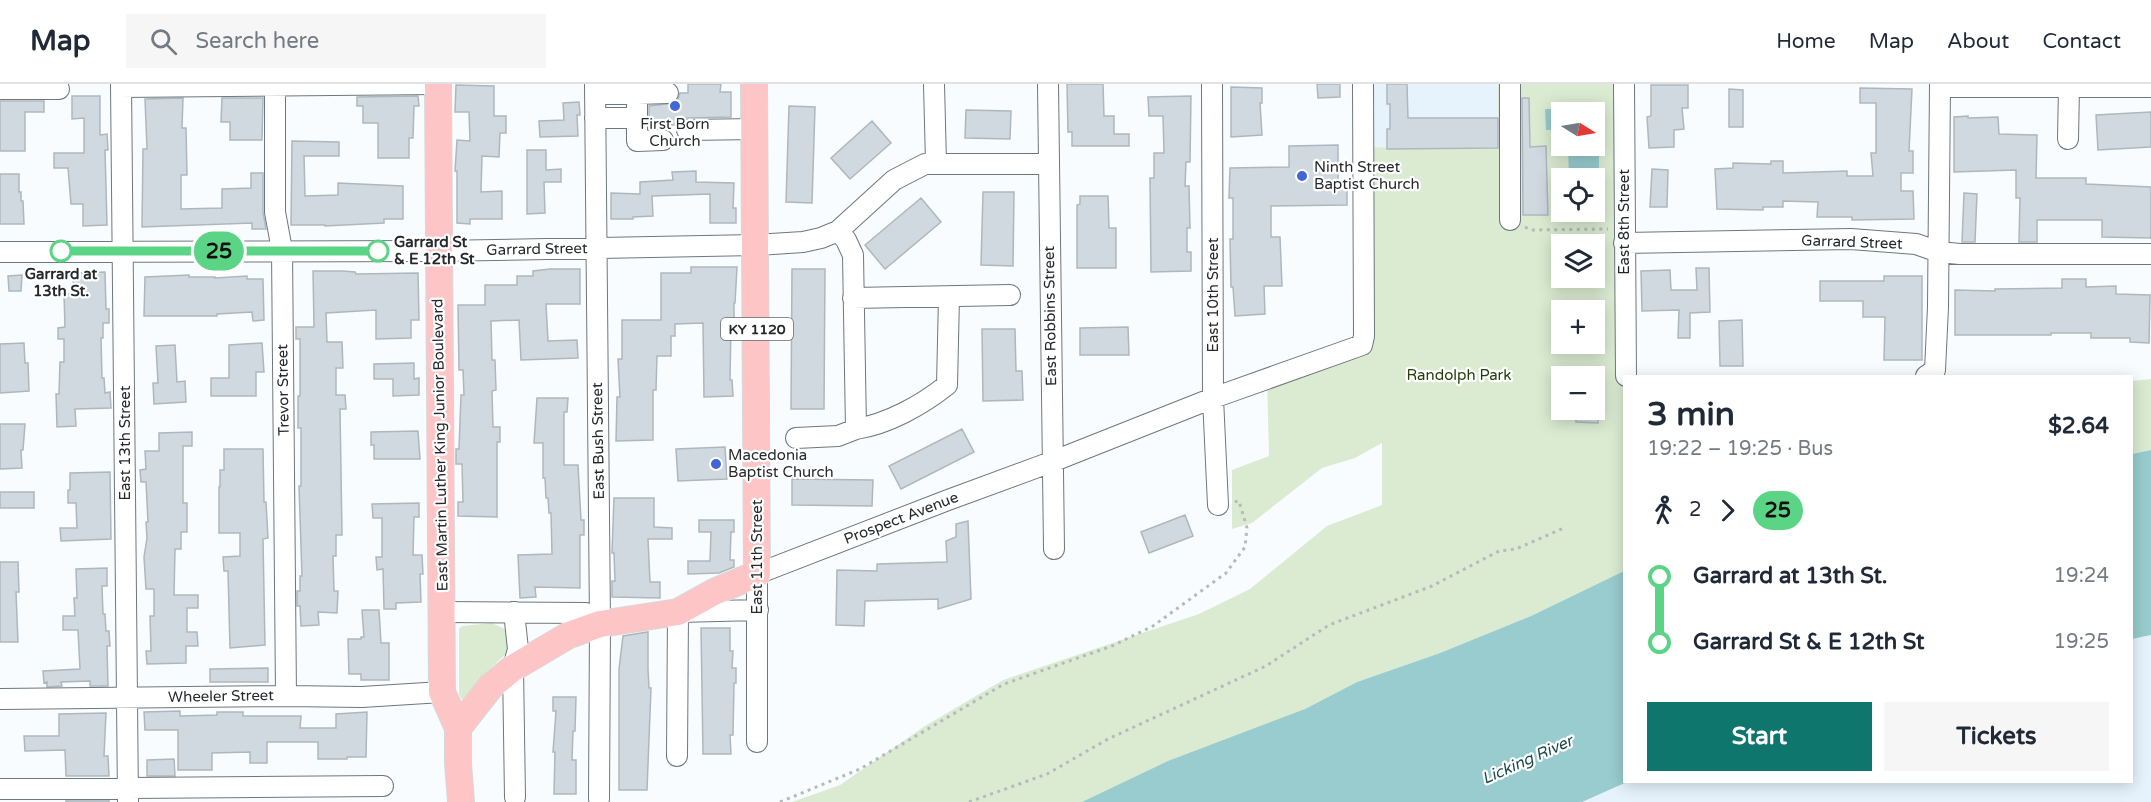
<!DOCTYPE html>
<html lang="en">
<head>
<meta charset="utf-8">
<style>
  body { margin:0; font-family:"Varela Round",sans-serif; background:#f6f6f7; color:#1f2937; height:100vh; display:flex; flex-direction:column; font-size:22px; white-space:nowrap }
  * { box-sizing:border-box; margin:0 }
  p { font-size:20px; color:#747a83 }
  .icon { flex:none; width:33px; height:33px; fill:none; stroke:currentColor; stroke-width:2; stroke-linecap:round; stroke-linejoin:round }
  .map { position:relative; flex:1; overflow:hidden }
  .details { position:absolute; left:1623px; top:291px; width:510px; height:408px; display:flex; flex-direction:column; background:#fff; border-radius:0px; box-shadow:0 3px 15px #0003 }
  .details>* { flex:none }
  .badge { padding:0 12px; border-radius:20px; font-size:21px; line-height:39px }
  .needle { width:39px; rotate:101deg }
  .fabs { position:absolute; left:1551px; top:18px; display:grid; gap:12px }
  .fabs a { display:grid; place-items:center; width:54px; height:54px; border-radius:0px; background:#fff; box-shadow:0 3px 15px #0003; font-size:30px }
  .map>.badge { position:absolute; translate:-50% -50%; box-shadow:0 0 0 3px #fff }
  .legs { display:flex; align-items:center; gap:9px; height:66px; padding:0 24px; font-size:20px }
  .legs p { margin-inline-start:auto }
  .headline { display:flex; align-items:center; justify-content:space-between; height:102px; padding:0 24px }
  h1 { font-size:33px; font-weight:800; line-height:45px }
  .button { display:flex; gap:12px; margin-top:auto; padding:12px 24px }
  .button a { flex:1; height:69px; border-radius:0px; background:#0f766e; color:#fff; font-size:24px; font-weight:800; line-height:69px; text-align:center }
  .button a+a { background:#f6f6f7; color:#1f2937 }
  ul { padding:0 24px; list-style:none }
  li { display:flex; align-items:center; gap:21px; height:66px; font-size:22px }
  li i { display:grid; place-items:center; width:9px; height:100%; margin:0 8px; background:currentColor }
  li i::after { content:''; width:15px; height:15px; margin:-8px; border:4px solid; border-radius:50%; background:#fff }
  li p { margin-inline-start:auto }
  li:first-child i { background:linear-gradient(#0000 50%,currentColor 0) }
  li:last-child i { background:linear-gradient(currentColor 50%,#0000 0) }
  header { display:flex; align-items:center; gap:36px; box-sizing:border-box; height:84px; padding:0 30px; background:#fff; border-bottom:2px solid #e0e1e3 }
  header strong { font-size:28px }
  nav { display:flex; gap:33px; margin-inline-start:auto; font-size:21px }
  .search { width:420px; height:54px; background:#f6f6f7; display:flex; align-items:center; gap:15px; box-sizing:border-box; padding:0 21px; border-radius:0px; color:#747a83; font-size:22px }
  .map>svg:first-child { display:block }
  .built { fill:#e6f3fd }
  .green { fill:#dbebd2; fill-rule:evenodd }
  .water { fill:#98ccce }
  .building { fill:#d0d9e0; stroke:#aeb7be; stroke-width:1.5 }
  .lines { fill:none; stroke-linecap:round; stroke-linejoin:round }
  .minor-casing { stroke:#6e777d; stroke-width:22 }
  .major-casing { stroke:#d8d8d9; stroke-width:28 }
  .path { stroke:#b6babd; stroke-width:3; stroke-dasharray:3 4.5; stroke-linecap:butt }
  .minor { stroke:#fff; stroke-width:20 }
  .major { stroke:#fec5c7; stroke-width:26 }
  .line-1-casing { stroke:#fff; stroke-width:14 }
  .line-1 { stroke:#5cd486; stroke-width:9 }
  .poi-dot { fill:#4266d8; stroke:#fff; stroke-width:2 }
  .stop-1-dot { fill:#fff; stroke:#5cd486; stroke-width:3 }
  .labels { text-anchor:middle; stroke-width:4.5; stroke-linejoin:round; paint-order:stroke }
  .shield { fill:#fff; stroke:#66696b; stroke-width:1.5 }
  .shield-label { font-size:14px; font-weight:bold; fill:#25292c }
  .poi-label { font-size:15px; fill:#25292c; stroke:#fff; text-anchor:start }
  .street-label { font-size:15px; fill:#25292c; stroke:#fff }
  .stop-label { font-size:15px; font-weight:bold; fill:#25292c; stroke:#fff; text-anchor:start }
  .park-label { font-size:15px; fill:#233f0c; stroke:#fff }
  .water-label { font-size:16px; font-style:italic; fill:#1c4b4d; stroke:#fff }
</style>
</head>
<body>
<header>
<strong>Map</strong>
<div class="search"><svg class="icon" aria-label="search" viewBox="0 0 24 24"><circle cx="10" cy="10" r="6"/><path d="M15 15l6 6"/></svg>Search here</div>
<nav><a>Home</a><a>Map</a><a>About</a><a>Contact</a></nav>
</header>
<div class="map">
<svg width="2151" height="718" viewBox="0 0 2151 718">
  <rect width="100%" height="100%" fill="#f8fcff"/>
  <!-- built -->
  <path class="built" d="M1363,0h135v65l-135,-2z
    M2151,551v167h-569l45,-20h505v-143z"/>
  <!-- green -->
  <path class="green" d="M1498,0h126v487l-93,45 -91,37 -83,29 -52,27 -222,93h-291l48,-17 85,-59 78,-46 196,-66 51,-25 77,-63 55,-21v-62l-27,15 -33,10 -70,55 -20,6v-59l37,-14 -2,-78 95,-34 1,-197 135,2zM1562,28h32v34h-32zM1562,94h32v34h-32zM1562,160h32v34h-32zM1562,226h32v34h-32zM1562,292h32v34h-32z
    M2151,295v71l-19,4v-73z
    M492,539l13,6 2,7v17l-25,23 -15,24 -6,-1 -2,-4v-66l3,-3z"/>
  <!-- water -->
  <path class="water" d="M1545,25h54v83h-4l-1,-14h-25l-1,-32h26v-34h-32l-1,17 -15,1z
    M1600,118l1,17 -24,1 -1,-8h18l1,-9z
    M2151,366v185l-19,4v-185z
    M1624,487v211h3l-45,20h-500l86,-41 137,-52 52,-27 83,-29 91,-37z"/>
  <!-- building -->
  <path class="building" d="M688,0h33l-1,8h11v25l-45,1 -6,2 -4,5h-10v4h-17v-23l25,-3 4,-4 2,-6h8z
    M1067,0h36l1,32h10v18h15v12h-57v-14h-4z
    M1317,0h23v13l-22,1z
    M1387,0h20l1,34h90v30l-111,1v-20h3v-25h-3z
    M456,1l38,1v30h12v17h-6l-1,24 -17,-1 -1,36 21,-1v28h-32v5l-13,-1v-52h-2l2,-31 13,1 -1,-29h-14z
    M1651,1h37v23h-6l2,21 -10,1v17l-25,1 -2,-31 4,-1z
    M1231,3l31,1v15h-2l2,32 -31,2z
    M1860,4l52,1 -3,62h4v22h-12v18h12l1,28 -62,1v-3h-35l1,-15 -35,-1v6h-20v3l-46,-1 -2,-40 18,-1v-5l38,1v-3h12v12l64,-2v5h26l-2,-23h5v-50h-16z
    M1729,5l14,1v37h-14z
    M72,12h28v39l7,-1 1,16h-3l2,75 -24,1v-22h-12l-3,-36h-14v-15h30v-35l-12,1z
    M418,12l1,10h-5l-1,32h-4v20h-31v-35h-15v-17h-6v-9z
    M1191,12l-1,66h-4l-1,24h4l1,42h-3v24h4v19l-40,1 -1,-94h4v-25h10l-1,-37h-14l-1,-19z
    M183,14l-1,30h4l1,47h-6v34l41,-1v-19l29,-1v-15h12v39l3,17h-14v-6l-110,4 1,-78h4l-2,-50z
    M222,14h41l-1,42h-32v-18h-9z
    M1522,14h7l1,49 16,-1 2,69h-25z
    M0,17h44v11h-19v39h-25z
    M579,18l1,13h-3l1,21 -38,1 -1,-16 25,-1 -1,-17z
    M789,22l26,1 -3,96 -26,-1z
    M966,26l45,1 -1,28 -45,-1z
    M2151,28v35l-53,3 -2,-35z
    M1968,32v2l30,-1 1,17 38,1 -1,43h50v6l65,3v51l-49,-1v-17h-65v22h-18l1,-44h-4v-28l-62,2v-55z
    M872,37l19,22 -41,36 -19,-21z
    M292,57l47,1v14h-35l1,40 33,-1v-12l65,3v33h-19v4l-59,3v-1h-34z
    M1338,61v36h9v24l-76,1v31h9l2,49h-18l1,28 -30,2 -2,-29h-2l-1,-48h3v-41h-4l1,-30 59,-1v-21z
    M527,66h19v20l15,-1v13h-17l1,31 -18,1z
    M1652,85l16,1 -1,37h-17z
    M696,87v11l38,1 -1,25h3v15h-26v-29l-58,2 1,20 -20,1v2h-22v-26l29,1v-12l33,-2 -1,-8z
    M0,90h19v18h2v9h2l1,23h-24z
    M983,108h31l-1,74 -32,-1z
    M1964,109l13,1 -2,48h-13z
    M1080,112h28l1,32h7v40h-39v-63l3,-1z
    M921,114l20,24 -56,47 -20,-24z
    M691,183h46l-2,36h-1v20h-3l-1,57h2l1,16 -29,1 -1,-74 -28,1v12h-4v20h-14l-1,34h-3v50l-37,1 1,-44h3l-2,-38h4v-39h39v-47h30z
    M1696,184h13l1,44 -20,1v25h-12l1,-28 -37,1 -1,-40 29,-1 1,20h26z
    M550,185h30v35h-34l2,37 29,-1 1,18 -57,2 -2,-40 -28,1 1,39h3l1,30 -4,1 1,36h7v15h-3v75l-39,-1v-14h5l-1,-38h-6v-15h3l2,-54h3l-1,-25h-4l-1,-65h27v-20h32v-9h16v-5z
    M792,185h33l-1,140h-33z
    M313,187h30l12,1 1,2 62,-1 1,47h-8v18l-35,1v-29l-50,3 1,29h15l1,26h-7v27h9l1,14h-6l2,126h-6v21h-3l1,35h4l-1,22 -19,-1 1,13 -18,1 -1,-20h-3v-15h3v-15h2l-3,-90h2v-58h-3v-32h2v-57h-4v-12h18z
    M105,188l1,37h3v14h-6v15h-2l1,40h2l1,15 5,-1 1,16 -36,1 1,17 -19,1 -1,-33h3l1,-32h4v-23h-6v-11l7,-1 -1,-33h10l-1,-21z
    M22,191l-1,16h-12l-1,-15z
    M189,191v2h26v1l32,-2v3h16l1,41 -11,1 -1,-9 -35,2v2h-73l1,-39z
    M1884,192h38v84h-38l1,-43h-22v-16h-43v-20h64z
    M2062,195h24v8l30,-1v8l34,1 -1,48 -19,-1v-4h-39v-5h-40v2h-96v-45l40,1v-2l67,-1z
    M1742,236l1,46h-23l-1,-45z
    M1128,243l1,28h-49v-27z
    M982,245h33l1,42h6l1,29 -40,1z
    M24,259l1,20h3l1,28 -29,2v-49z
    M262,259l2,29h-8v24h-45v-18h18v-33z
    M175,261l2,37 8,-1 1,21 -32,2 -1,-21h5l-2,-37z
    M414,279v16l5,-1v17l-26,1v-17h-19v-15z
    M537,314h31l-1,14h-3v53h14l3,55h3v15h-4v53l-45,-1 1,10 -16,1 -2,-43 34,-1 -1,-41h-2l-1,-15h-2l-1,-20h-2v-35h-9z
    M1576,326h22v13l-22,-1z
    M0,340h25l-2,26h-2l1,18 -22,1z
    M962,345l12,23 -73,37 -12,-23z
    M418,347l2,28h-46v-14h-3v-13z
    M192,348v14h-9v57h4v29h-6v17h-6l-1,46h24v13h-11v24h10l1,14h-12v17l-39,1 -1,-13h5l-1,-35h4v-27h-8l-2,-32 3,-19 -1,-16h2l-2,-40h-5l-1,-12 6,-1 -1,-18h14v-18z
    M725,363l2,32 -49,2 -2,-32z
    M224,365h39l1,53h2l2,36 -5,1 2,106 -35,3 -2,-77h-4l-1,-14 17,-1v-23h-21v-46h1v-17h4z
    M110,388l1,67 -50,2 -1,-13h17l-1,-25h-8v-13h2v-17z
    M792,395l81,1 -1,26 -80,-1z
    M0,408h34v16h-34z
    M614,414h40v29l18,1v11h-24l2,43h10v16l-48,-1v-16h3l-1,-28h-2z
    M419,419v14h-5l-1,38h9l1,19h-3l1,28 -25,1v6h-12l-1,-40 -6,1 -1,-13h6v-39h-9l-1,-14z
    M1185,431l8,21 -44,17 -8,-21z
    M699,436h35v12h-3l-1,28h4v7l-15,6 -31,1v-13h22l1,-29h-12z
    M968,437l3,78 -33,10v-10l-73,2 -1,25 -28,-1 1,-55 40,1v-7l70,-2 -1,-21 10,-4v-13z
    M0,478h18l1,30h-3l2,50h-18z
    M107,484v18h-5l1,28h2l1,17h3l1,15h-3l1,40h-18v-5l-29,1 1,4 -15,1v-5l-3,1 -1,-12 37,-2 -2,-39h-15v-14h12l-1,-18h3l-1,-29z
    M362,526h17l2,33h8v37h-28v-6h-12l-1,-35h13v-2h3z
    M701,544h29v23h3l-1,17h4v15h-2l-1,52h-3l1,19h-28z
    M648,548v37l1,19h2l-4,102h-28v-121l4,-33z
    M268,584v14h-58v-13z
    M553,613h23l-1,34h-2l-1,29h4v34h-22l1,-42h-2l3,-41h-3z
    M180,627v5l37,-1v-3h26v4h58l-1,12h36v-14l31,-2 -1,45h-19v2h-29v-17h-51v21h-17v-11l-38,1v17h-34v-40h-33l-1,-18z
    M106,629l-2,43h4l1,20h-43l-1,-26 -40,1 -1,-15h35v-22z
    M174,675l1,17h-28v-16z
    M66,716h43v2h-43z"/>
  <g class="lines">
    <!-- minor casing -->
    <g class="minor-casing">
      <path id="minor" d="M121,0l7,718
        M275,0v128l7,38 4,446
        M595,0l5,540 -1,175
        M934,0l2,79
        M1048,0l6,465
        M1212,0l1,314 5,107
        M1624,0l2,292
        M121,3l317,-3
        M1940,3h211
        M0,5h59
        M595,10h42v47l26,-1
        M637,10l31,-1
        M595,34h42
        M687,46l68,-1
        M2068,55l1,-52
        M1510,136v-136
        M838,147l8,9 7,15 3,174c32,-5 66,-24 91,-44l2,-88
        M1624,159l227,-4 65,5 23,8 21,2h191
        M0,168l437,-1 319,-6 47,-3 18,-4 17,-7 56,-51 31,-16h124
        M853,214l157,-3
        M1926,292l9,-6 3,-63 2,-223
        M796,354l42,-2 18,-7
        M442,528l144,1
        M514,528l4,37 -5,19 2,129
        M0,615l286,-3 76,1 80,-5
        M757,658v-168l191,-74 106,-39 159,-63 149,-53 2,-9 -1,-252
        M677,672l1,-144 80,-2
        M0,705l383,-3"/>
    </g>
    <!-- major casing -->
    <g class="major-casing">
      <path id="major" d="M438,0l4,608 16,36v35l3,39
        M458,644l33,-42 22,-18 56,-33 31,-11 78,-12 36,-20 43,-18 -3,-490"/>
    </g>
    <!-- path -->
    <path class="path" d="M1525,143l6,3 77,-1
      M780,718l80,-33 144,-85 108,-38 41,-20 73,-53 19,-26 2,-19 -8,-27 -5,1
      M969,718l78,-28 61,-35 158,-73 63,-41 103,-39 67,-35 17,-2 50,-22"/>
    <!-- minor -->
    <use href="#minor" class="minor"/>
    <!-- major -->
    <use href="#major" class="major"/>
  </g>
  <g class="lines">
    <!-- line-1 casing -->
    <g class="line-1-casing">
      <path id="line-1" d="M61,167h317"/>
    </g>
    <!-- line-1 -->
    <use href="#line-1" class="line-1"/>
  </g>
  <!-- markers -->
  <g class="poi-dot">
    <circle cx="675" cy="22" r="6"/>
    <circle cx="1302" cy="92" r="6"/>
    <circle cx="716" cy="380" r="6"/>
  </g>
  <g class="stop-1-dot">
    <circle cx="61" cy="167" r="10"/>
    <circle cx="378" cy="167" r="10"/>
  </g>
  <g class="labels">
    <!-- shield labels -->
    <rect class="shield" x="721" y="234" width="72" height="22" rx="4.5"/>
    <g class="shield-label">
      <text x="757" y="250">KY 1120</text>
    </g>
    <!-- poi labels -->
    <g class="poi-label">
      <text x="675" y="45" text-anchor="middle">First Born<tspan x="675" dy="17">Church</tspan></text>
      <text x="1314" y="88">Ninth Street<tspan x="1314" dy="17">Baptist Church</tspan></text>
      <text x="728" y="376">Macedonia<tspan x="728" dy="17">Baptist Church</tspan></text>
    </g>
    <!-- street labels -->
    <g class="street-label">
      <text transform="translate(1624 138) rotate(-90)" y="5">East 8th Street</text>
      <text transform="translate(1852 158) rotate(2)" y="5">Garrard Street</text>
      <text transform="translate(537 165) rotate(-1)" y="5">Garrard Street</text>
      <text transform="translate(1213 211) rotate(-90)" y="5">East 10th Street</text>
      <text transform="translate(1050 232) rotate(-91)" y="5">East Robbins Street</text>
      <text transform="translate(283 306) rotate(-91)" y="5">Trevor Street</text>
      <text transform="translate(598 357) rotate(-91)" y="5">East Bush Street</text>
      <text transform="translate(125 359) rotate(-90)" y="5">East 13th Street</text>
      <text transform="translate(440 361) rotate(-91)" y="5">East Martin Luther King Junior Boulevard</text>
      <text transform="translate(901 434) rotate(-21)" y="5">Prospect Avenue</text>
      <text transform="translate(757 473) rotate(-90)" y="5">East 11th Street</text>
      <text transform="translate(221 612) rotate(-1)" y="5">Wheeler Street</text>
    </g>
    <!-- stop labels -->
    <g class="stop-label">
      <text x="394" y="163">Garrard St<tspan x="394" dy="17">&amp; E 12th St</tspan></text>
      <text x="61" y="195" text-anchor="middle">Garrard at<tspan x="61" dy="17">13th St.</tspan></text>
    </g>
    <!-- park labels -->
    <g class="park-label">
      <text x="1459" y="296">Randolph Park</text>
    </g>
    <!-- water labels -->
    <g class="water-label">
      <text transform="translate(1527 675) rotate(-24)" y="6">Licking River</text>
    </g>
  </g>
</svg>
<div class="fabs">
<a><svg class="needle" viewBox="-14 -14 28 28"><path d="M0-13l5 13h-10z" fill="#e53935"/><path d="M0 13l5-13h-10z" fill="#747a83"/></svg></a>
<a><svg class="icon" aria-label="locate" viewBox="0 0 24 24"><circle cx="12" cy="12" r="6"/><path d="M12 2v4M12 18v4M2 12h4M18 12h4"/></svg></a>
<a><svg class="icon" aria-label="layers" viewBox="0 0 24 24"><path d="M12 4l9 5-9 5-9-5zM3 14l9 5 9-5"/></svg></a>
<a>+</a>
<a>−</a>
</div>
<b class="badge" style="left:219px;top:167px;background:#5cd486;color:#111">25</b>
<section class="details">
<div class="headline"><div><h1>3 min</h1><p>19:22 – 19:25 · Bus</p></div><b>$2.64</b></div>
<div class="legs"><svg class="icon" aria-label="walk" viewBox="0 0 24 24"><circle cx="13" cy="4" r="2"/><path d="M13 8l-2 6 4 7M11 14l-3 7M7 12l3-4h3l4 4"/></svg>2<svg class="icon" aria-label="forward" viewBox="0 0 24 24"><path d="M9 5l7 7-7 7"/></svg><b class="badge" style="background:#5cd486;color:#111">25</b></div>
<ul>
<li><i style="color:#5cd486"></i><b>Garrard at 13th St.</b><p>19:24</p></li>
<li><i style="color:#5cd486"></i><b>Garrard St &amp; E 12th St</b><p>19:25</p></li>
</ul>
<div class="button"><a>Start</a><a>Tickets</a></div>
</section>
</div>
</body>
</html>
